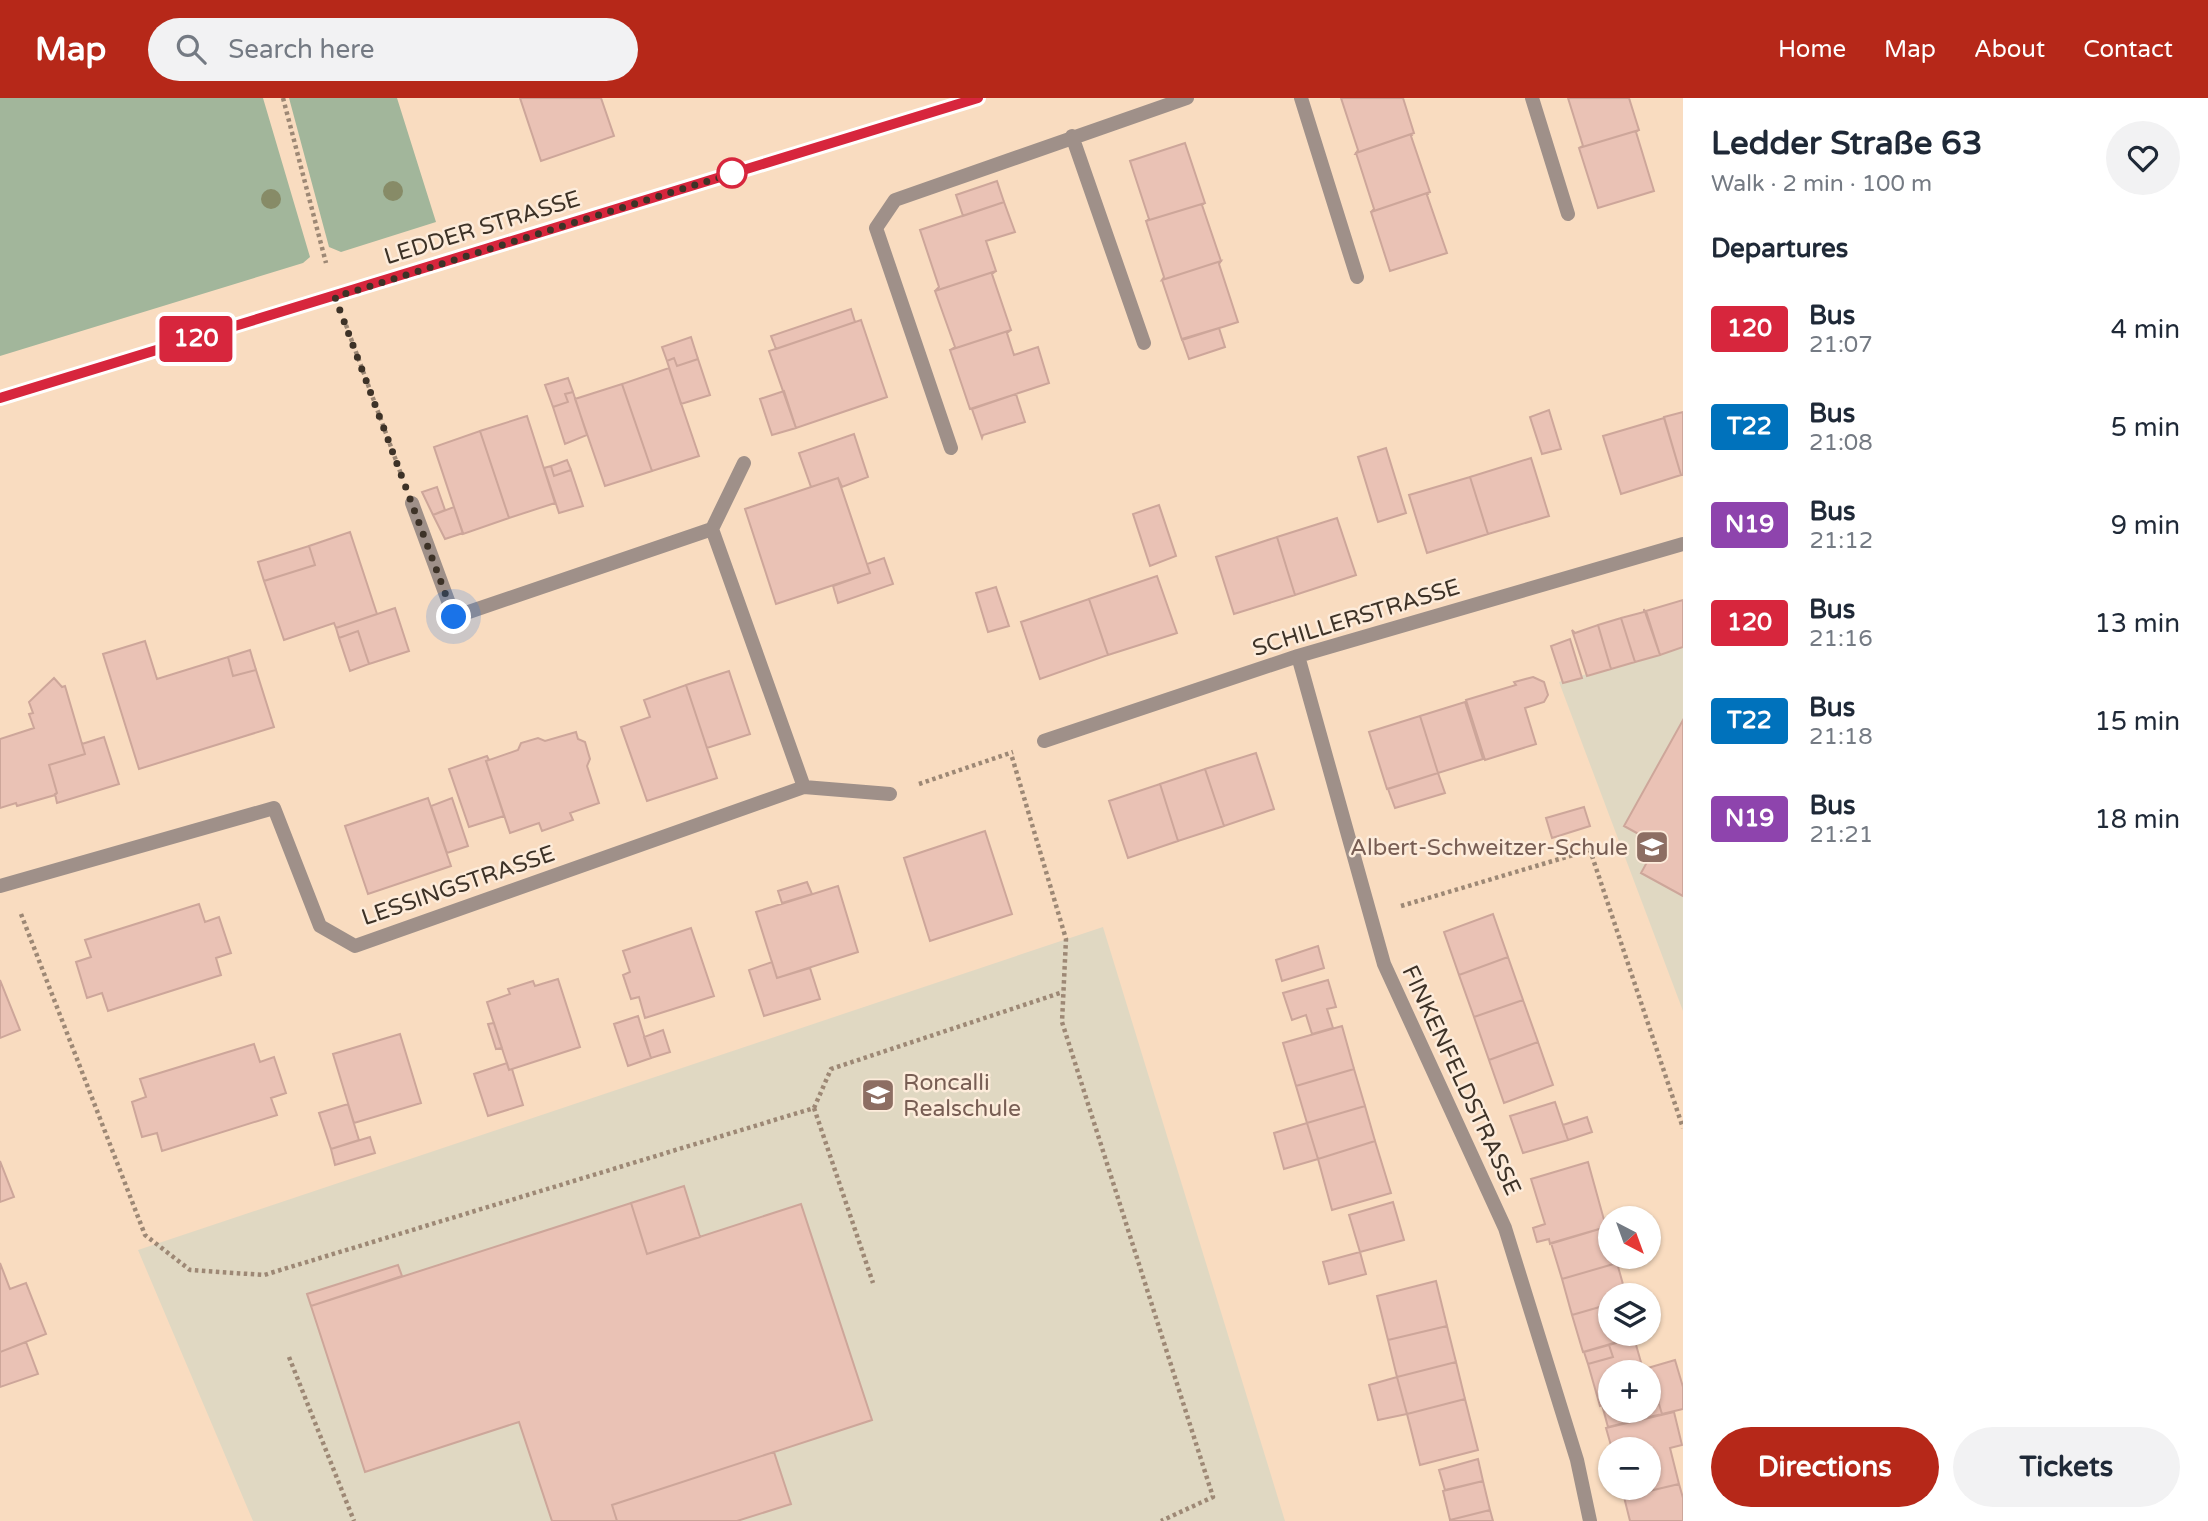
<!DOCTYPE html>
<html lang="en">
<head>
<meta charset="utf-8">
<style>
  body { margin:0; font-family:"Varela Round",sans-serif; background:#f2f2f3; color:#1f2937; height:100vh; display:flex; flex-direction:column; font-size:26px; white-space:nowrap }
  * { box-sizing:border-box; margin:0 }
  p { font-size:23px; color:#747a83 }
  .icon { flex:none; width:38px; height:38px; fill:none; stroke:currentColor; stroke-width:2; stroke-linecap:round; stroke-linejoin:round }
  .map { position:relative; flex:1; overflow:hidden }
  .details { display:flex; flex-direction:column; background:#fff; width:525px }
  .details>* { flex:none }
  .badge { padding:0 14px; border-radius:5px; font-size:24px; line-height:46px }
  .needle { width:46px; rotate:139deg }
  .tools { position:absolute; left:1598px; top:1108px; display:grid; gap:14px }
  .tools a { display:grid; place-items:center; width:63px; height:63px; border-radius:50%; background:#fff; box-shadow:0 2px 5px #0004; font-size:35px }
  .you { position:absolute; width:35px; height:35px; margin:-18px; border:5px solid #fff; border-radius:50%; background:#1a73e8; box-shadow:0 0 0 10px #1a73e833 }
  .map>.badge { position:absolute; translate:-50% -50%; box-shadow:0 0 0 4px #fff }
  h2 { padding:0 28px; font-size:26px; line-height:63px }
  .round { display:grid; place-items:center; flex:none; width:74px; height:74px; border-radius:37px; background:#f2f2f3 }
  .overview { display:flex; align-items:center; justify-content:space-between; height:119px; padding:0 28px }
  h1 { font-size:33px; font-weight:800; line-height:52px }
  .button { display:flex; gap:14px; margin-top:auto; padding:14px 28px }
  .button a { flex:1; height:80px; border-radius:42px; background:#b62819; color:#fff; font-size:28px; font-weight:800; line-height:80px; text-align:center }
  .button a+a { background:#f2f2f3; color:#1f2937 }
  ul { padding:0; list-style:none }
  li { display:flex; align-items:center; gap:21px; height:98px; padding:0 28px }
  li div { flex:1 }
  li b { display:block; font-size:26px }
  li em { font-style:normal }
  li .badge { min-width:77px; font-weight:700; text-align:center }
  header { display:flex; align-items:center; gap:42px; box-sizing:border-box; height:98px; padding:0 35px; background:#b62819; color:#fff }
  header strong { font-size:33px }
  nav { display:flex; gap:38px; margin-inline-start:auto; font-size:24px }
  .search { width:490px; height:63px; background:#f2f2f3; display:flex; align-items:center; gap:18px; box-sizing:border-box; padding:0 24px; border-radius:38px; color:#747a83; font-size:26px }
  main { display:flex; flex:1; min-height:0 }
  .map>svg:first-child { display:block }
  .education { fill:#e0d8c2 }
  .green { fill:#a2b69b }
  .building { fill:#eac2b5; stroke:#cda69a; stroke-width:2 }
  .lines { fill:none; stroke-linecap:round; stroke-linejoin:round }
  .path { stroke:#9d8875; stroke-width:4.5; stroke-dasharray:3.5 3.5; stroke-linecap:butt }
  .service { stroke:#9f9089; stroke-width:14 }
  .minor { stroke:#9f9089; stroke-width:14 }
  .secondary { stroke:#7f695f; stroke-width:14 }
  .tree { fill:#878b67 }
  .line-casing { stroke:#fff; stroke-width:16 }
  .line { stroke:#d7263d; stroke-width:10 }
  .walk { stroke:#3d3227; stroke-width:7; stroke-dasharray:0 12.6 }
  .stop-dot { fill:#fff; stroke:#d7263d; stroke-width:3.5 }
  .labels { text-anchor:middle; stroke-width:5; stroke-linejoin:round; paint-order:stroke }
  .street-label { font-size:23px; fill:#3d3227; stroke:#fdecdb }
  .education-label { font-size:23px; fill:#785e54; stroke:#fdecdb; text-anchor:end }
</style>
</head>
<body>
<header>
<strong>Map</strong>
<div class="search"><svg class="icon" aria-label="search" viewBox="0 0 24 24"><circle cx="10" cy="10" r="6"/><path d="M15 15l6 6"/></svg>Search here</div>
<nav><a>Home</a><a>Map</a><a>About</a><a>Contact</a></nav>
</header>
<main>
<div class="map">
<svg width="1683" height="1423" viewBox="0 0 1683 1423">
  <rect width="100%" height="100%" fill="#f9dcc0"/>
  <!-- education -->
  <path class="education" d="M1683,549v364l-124,-329z
    M1103,829l182,594h-1032l-115,-271z"/>
  <!-- green -->
  <path class="green" d="M0,0h263l47,159 -7,6 -303,93z
    M289,0h108l39,124 -95,30 -12,-5z"/>
  <!-- building -->
  <path class="building" d="M520,0h81l13,38 -73,25z
    M1341,0h62l11,35 -58,20 2,-3z
    M1568,0h61l10,32 -60,18 4,-2z
    M1639,32l-3,2 18,59 -56,17 -19,-60z
    M1414,35l-3,3 19,56 -59,20 3,-3 -18,-56z
    M1185,45l20,60 -59,18 3,-2 -19,-58z
    M997,83l7,21 -41,14 -7,-21z
    M1430,94l-3,3 20,58 -57,18 -19,-59z
    M1004,104l11,30 -29,9 10,30 -61,20 4,-4 -19,-57z
    M1205,105l-3,2 19,56 -59,19 2,-3 -18,-56z
    M1221,163l-2,3 19,58 -56,18 -20,-60z
    M996,173l-4,3 19,56 -61,20 5,-3 -20,-56z
    M851,211l4,13 -79,27 -5,-13z
    M861,222l26,77 -91,31 -27,-77z
    M1219,230l6,19 -36,12 -7,-20z
    M1011,232l-4,3 7,22 24,-8 11,36 -79,26 -20,-59z
    M691,239l7,22 -21,7 -3,-8 -7,3 -5,-14z
    M674,260l3,8 21,-7 12,36 -29,9 -14,-43z
    M669,270l30,88 -47,15 -30,-87z
    M568,280l5,14 -8,2 3,8 -15,5 -8,-22z
    M622,286l30,87 -47,15 -30,-87z
    M784,293l12,37 -24,7 -12,-36z
    M573,294l14,43 -22,9 -12,-37 15,-5 -3,-8z
    M1016,296l9,28 -42,13 -1,3 -10,-29z
    M1549,312l12,39 -19,5 -12,-37z
    M1683,314v63h-2l-17,-58z
    M527,318l28,87 -46,15 -29,-87z
    M1664,320l17,57 -60,19 -18,-58z
    M480,333l29,87 -46,16 -29,-87z
    M854,336l14,43 -26,10 -4,-9 -27,9 -12,-34z
    M1386,350l20,65 -28,9 -20,-65z
    M1531,360l18,58 -61,18 -18,-57z
    M567,362l4,10 -17,6 -3,-10z
    M551,368l3,10 17,-6 12,36 -24,7 -15,-45z
    M1470,379l18,57 -61,19 -18,-58z
    M838,380l32,95 -94,31 -31,-95z
    M437,389l8,23 -12,5 -11,-23z
    M1159,407l17,51 -26,10 -17,-52z
    M454,409l9,26 -18,6 -12,-24z
    M1337,420l19,57 -61,20 -18,-58z
    M350,434l27,82 -41,14 -2,-5 -50,17 -20,-59 51,-16 -6,-19z
    M1277,439l18,58 -61,19 -18,-57z
    M309,448l6,19 -51,16 -6,-19z
    M884,460l9,26 -55,19 -5,-17 37,-13 -3,-9z
    M1157,478l20,57 -69,22 -19,-56z
    M996,489l13,39 -21,6 -12,-39z
    M1089,501l19,56 -68,24 -19,-57z
    M1683,502v47l-23,8 -14,-44z
    M395,510l14,43 -40,13 -11,-33 -19,7 -3,-10z
    M1644,511l16,46 -25,7 -14,-44 23,-6z
    M1621,520l14,44 -24,7 -13,-44z
    M1598,527l13,44 -24,7 -15,-46 3,3z
    M358,533l11,33 -19,7 -11,-33z
    M1570,541l12,39 -19,5 -12,-37z
    M145,543l12,38 71,-22 5,19 23,-6 18,57 -135,42 -36,-115z
    M250,552l6,20 -23,6 -5,-19z
    M729,573l21,63 -43,14 -21,-63z
    M1533,579l11,5 4,13 -4,7 -19,6 11,36 -51,16 -19,-60 50,-15 -2,-3z
    M54,580l8,9 3,-1 20,68 -36,11 8,28 -2,2 -38,11 -1,-3 -16,5v-69l34,-11 -5,-14 4,-1 -4,-11z
    M686,587l31,93 -70,23 -26,-74 29,-10 -6,-17z
    M1465,604l18,57 -45,14 -18,-57z
    M1420,618l18,57 -51,16 -18,-57z
    M1683,622v176l-42,-23 16,-29 -33,-18z
    M576,634l2,7 7,3 5,17 -3,7 12,37 -29,10 3,7 -31,11 -3,-8 -29,10 -24,-72 32,-11 3,-7 17,-5 7,3z
    M104,639l15,47 -62,19 -2,-9 2,-1 -8,-28 36,-11 -3,-10z
    M1256,655l18,56 -50,17 -19,-57z
    M487,658l2,4 -3,1 18,55 -35,11 -20,-58z
    M1205,671l19,57 -46,15 -18,-57z
    M1438,675l7,20 -50,15 -7,-19z
    M1160,686l18,57 -50,17 -19,-57z
    M428,700l23,68 -83,28 -23,-68z
    M452,700l16,48 -21,7 -16,-47z
    M1584,709l6,19 -38,12 -6,-20z
    M985,733l27,83 -82,27 -26,-83z
    M807,784l5,12 -30,9 -4,-12z
    M838,788l20,66 -81,26 -21,-66z
    M199,806l6,18 14,-5 12,36 -15,5 5,17 -113,36 -6,-18 -15,5 -11,-36 15,-5 -6,-17z
    M1493,816l15,43 -49,18 -15,-43z
    M691,830l23,68 -69,22 -6,-21 -8,2 -8,-24 7,-3 -7,-21z
    M1318,848l6,22 -42,13 -6,-21z
    M1508,859l15,43 -49,17 -15,-42z
    M772,864l5,16 33,-10 10,31 -56,17 -15,-46z
    M558,881l22,68 -71,23 -22,-68 23,-8 -2,-5 25,-8 2,5z
    M0,882l20,50 -20,8z
    M1328,882l8,27 -9,2 6,19 -21,6 -6,-19 -14,5 -9,-27z
    M1523,902l15,42 -49,18 -15,-43z
    M638,918l13,42 -23,8 -14,-42z
    M494,925l8,25 -6,1 -8,-25z
    M1342,928l12,43 -58,17 -13,-43z
    M663,932l7,22 -19,6 -7,-21z
    M400,936l21,69 -67,20 -21,-69z
    M1538,944l15,43 -49,18 -15,-43z
    M254,946l6,18 14,-5 12,36 -15,5 6,17 -115,36 -5,-18 -15,4 -10,-35 14,-5 -6,-18z
    M507,965l2,7 3,-1 11,36 -35,11 -14,-42z
    M1354,971l11,37 -58,17 -11,-37z
    M1555,1004l13,38 -45,13 -13,-37z
    M348,1006l11,36 -28,9 -12,-36z
    M1365,1008l10,35 -57,18 -11,-36z
    M1587,1019l5,15 -24,8 -5,-15z
    M1307,1025l11,36 -34,10 -10,-36z
    M370,1039l5,16 -40,12 -4,-16z
    M1375,1043l16,52 -59,17 -14,-51z
    M0,1063l14,36 -14,5z
    M1588,1064l18,65 -56,17 -1,-5 -12,3 -4,-14 12,-4 -14,-45z
    M684,1088l16,51 -53,17 -16,-51z
    M1393,1104l11,38 -44,12 -11,-37z
    M631,1105l16,51 154,-50 71,216 -260,85 5,16h-65l-33,-99 -154,50 -54,-166z
    M1606,1129l4,13v16h5l2,7 -55,16 -11,-36z
    M1360,1154l6,22 -37,10 -6,-22z
    M0,1165l10,26 16,-6 20,51 -46,18z
    M1617,1165l9,32h-16v9l-38,11 -10,-36z
    M398,1167l4,11 -91,30 -4,-12z
    M1436,1183l11,45 -59,14 -11,-44z
    M1610,1206v30h28v2l-55,16 -11,-37z
    M1447,1228l9,36 -59,15 -9,-37z
    M1634,1240l9,31 -9,3h-24v31l-10,3 -12,-42 25,-7 -4,-12z
    M26,1244l12,32 -38,13v-35z
    M1609,1247l4,12 -25,7 -4,-12z
    M1675,1262l8,27v22l-21,5 -7,-23 -7,2v-21h-14z
    M1456,1264l9,37 -58,15 -10,-37z
    M1397,1279l10,37 -29,6 -9,-35z
    M1655,1293l7,23 -54,13 -6,-22 8,-2v7h38v-17z
    M1465,1301l13,51 -58,15 -13,-51z
    M1674,1314l8,33 -12,3 9,36 -55,13 -3,-9h27v-39h-36l-6,-21z
    M774,1354l17,52 -54,17h-120l-5,-16z
    M1478,1361l5,22 -38,9 -6,-20z
    M1483,1383l7,29 -40,10 -7,-29z
    M1679,1386l4,14v23h-53l-6,-24z
    M1490,1412l3,11h-43v-1z"/>
  <g class="lines">
    <!-- path -->
    <path class="path" d="M283,0l43,165
      M346,227l55,149
      M1012,659l54,182 -4,83 151,475 -52,24
      M919,686l94,-32
      M1401,808l189,-56 93,278
      M21,816l124,321 45,35 74,5 550,-167 17,-39 232,-77
      M814,1010l59,175
      M289,1259l65,164"/>
    <!-- service -->
    <path class="service" d="M1301,0l56,179
      M1532,0l36,116
      M1072,38l72,207
      M951,350l-75,-220 19,-28 292,-102"/>
    <!-- minor -->
    <path class="minor" d="M712,431l32,-66
      M1298,558l86,308 121,264 72,232 13,61
      M1044,643l254,-85 385,-112
      M804,689l86,7
      M0,788l274,-78 46,118 35,20 449,-159 -92,-258 -258,88 -42,-114"/>
    <!-- secondary -->
    <path class="secondary" d="M0,300l978,-300"/>
  </g>
  <!-- trees -->
  <g class="tree">
    <circle cx="393" cy="93" r="10"/>
    <circle cx="271" cy="101" r="10"/>
  </g>
  <g class="lines">
    <!-- line casing -->
    <g class="line-casing">
      <path id="line" d="M0,300l978,-300"/>
    </g>
    <!-- line -->
    <use href="#line" class="line"/>
    <!-- walk -->
    <path class="walk" d="M454,519l-119,-320 402,-125 -5,1"/>
  </g>
  <!-- icons -->
  <defs>
    <g id="school-square" transform="scale(1.75)"><rect x="-9" y="-9" width="18" height="18" rx="4" fill="#8d6e63" stroke="#fdecdb"/><path d="M0-5L7-2L0 1L-7-2ZM-4 1L0 2.5L4 1V4Q0 6-4 4Z" fill="#fff"/></g>
  </defs>
  <g fill-rule="evenodd">
    <use href="#school-square" x="1652" y="749"/>
    <use href="#school-square" x="878" y="997"/>
  </g>
  <!-- markers -->
  <circle class="stop-dot" cx="732" cy="75" r="14"/>
  <g class="labels">
    <!-- street labels -->
    <g class="street-label">
      <text transform="translate(482 129) rotate(-17)" y="8">LEDDER STRASSE</text>
      <text transform="translate(1356 519) rotate(-17)" y="8">SCHILLERSTRASSE</text>
      <text transform="translate(458 787) rotate(-19)" y="8">LESSINGSTRASSE</text>
      <text transform="translate(1462 982) rotate(65)" y="8">FINKENFELDSTRASSE</text>
    </g>
    <!-- education labels -->
    <g class="education-label">
      <text x="1628" y="757">Albert-Schweitzer-Schule</text>
      <text x="903" y="992" text-anchor="start">Roncalli<tspan x="903" dy="26">Realschule</tspan></text>
    </g>
  </g>
</svg>
<div class="tools">
<a><svg class="needle" viewBox="-14 -14 28 28"><path d="M0-13l5 13h-10z" fill="#e53935"/><path d="M0 13l5-13h-10z" fill="#747a83"/></svg></a>
<a><svg class="icon" aria-label="layers" viewBox="0 0 24 24"><path d="M12 4l9 5-9 5-9-5zM3 14l9 5 9-5"/></svg></a>
<a>+</a>
<a>−</a>
</div>
<div class="you" style="left:454px;top:519px"></div>
<b class="badge" style="left:196px;top:241px;background:#d7263d;color:#fff">120</b>
</div>
<section class="details">
<div class="overview"><div><h1>Ledder Straße 63</h1><p>Walk · 2 min · 100 m</p></div><a class="round"><svg class="icon" aria-label="heart" viewBox="0 0 24 24"><path d="M12 20l-8-8c-3-5 5-10 8-4 3-6 11-1 8 4z"/></svg></a></div>
<h2>Departures</h2>
<ul>
<li><span class="badge" style="background:#d7263d;color:#fff">120</span><div><b>Bus</b><p>21:07</p></div><em>4 min</em></li>
<li><span class="badge" style="background:#0072bc;color:#fff">T22</span><div><b>Bus</b><p>21:08</p></div><em>5 min</em></li>
<li><span class="badge" style="background:#8e44ad;color:#fff">N19</span><div><b>Bus</b><p>21:12</p></div><em>9 min</em></li>
<li><span class="badge" style="background:#d7263d;color:#fff">120</span><div><b>Bus</b><p>21:16</p></div><em>13 min</em></li>
<li><span class="badge" style="background:#0072bc;color:#fff">T22</span><div><b>Bus</b><p>21:18</p></div><em>15 min</em></li>
<li><span class="badge" style="background:#8e44ad;color:#fff">N19</span><div><b>Bus</b><p>21:21</p></div><em>18 min</em></li>
</ul>
<div class="button"><a>Directions</a><a>Tickets</a></div>
</section>
</main>
</body>
</html>
